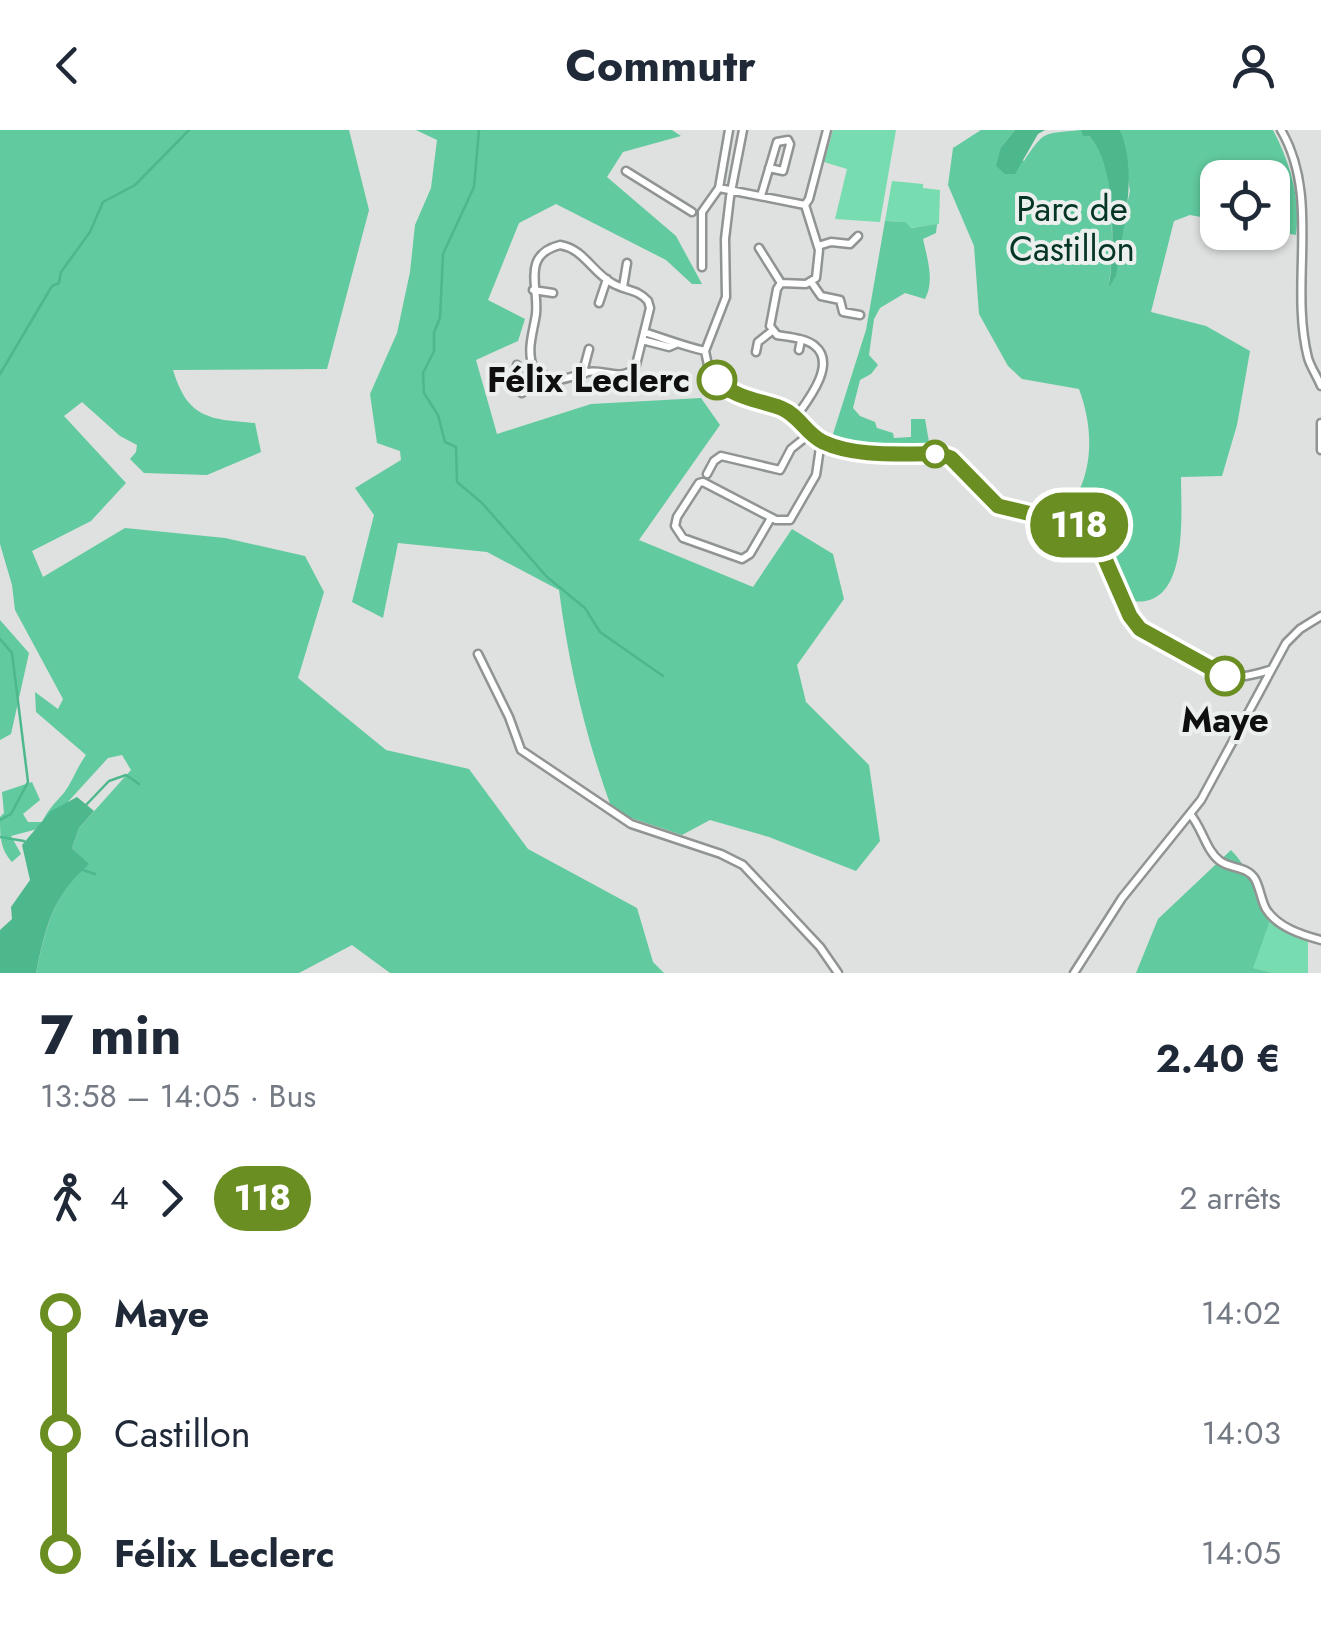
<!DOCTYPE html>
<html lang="fr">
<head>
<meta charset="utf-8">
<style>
  body { margin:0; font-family:Jost,sans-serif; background:#f2f2f3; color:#1f2937; height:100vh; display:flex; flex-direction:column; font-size:38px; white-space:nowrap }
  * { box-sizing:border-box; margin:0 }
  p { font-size:32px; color:#747a83 }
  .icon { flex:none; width:55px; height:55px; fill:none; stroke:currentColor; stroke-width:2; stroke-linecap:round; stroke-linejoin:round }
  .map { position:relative; height:843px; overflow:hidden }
  .sheet { display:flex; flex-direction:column; background:#fff; flex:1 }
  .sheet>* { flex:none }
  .badge { padding:0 20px; border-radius:32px; font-size:35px; line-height:65px }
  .buttons { position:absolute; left:1200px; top:30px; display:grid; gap:20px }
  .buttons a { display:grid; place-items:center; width:90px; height:90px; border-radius:20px; background:#fff; box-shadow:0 2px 8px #0004; font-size:50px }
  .map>.badge { position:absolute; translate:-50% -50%; box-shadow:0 0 0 5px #fff }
  .legs { display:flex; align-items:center; gap:15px; height:110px; padding:0 40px; font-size:32px }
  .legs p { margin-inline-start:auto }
  .head { display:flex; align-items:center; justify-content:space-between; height:170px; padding:0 40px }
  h1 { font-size:55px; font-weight:700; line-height:75px }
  ul { padding:0 40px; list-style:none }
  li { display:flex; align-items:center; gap:35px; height:120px; font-size:38px }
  li i { display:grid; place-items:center; width:15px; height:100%; margin:0 12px; background:currentColor }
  li i::after { content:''; width:25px; height:25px; margin:-12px; border:8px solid; border-radius:50%; background:#fff }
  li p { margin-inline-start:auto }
  li:first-child i { background:linear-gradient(#0000 50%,currentColor 0) }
  li:last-child i { background:linear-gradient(currentColor 50%,#0000 0) }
  header { display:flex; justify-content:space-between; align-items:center; height:130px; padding:0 40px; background:#fff; font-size:45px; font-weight:700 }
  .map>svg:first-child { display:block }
  .green { fill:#77dcb0 }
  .forest { fill:#61ca9e }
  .water { fill:#4eb88d }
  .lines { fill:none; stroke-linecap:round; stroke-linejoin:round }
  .stream { stroke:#4eb88d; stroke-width:2.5 }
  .minor-casing { stroke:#909492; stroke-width:11 }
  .minor { stroke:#fff; stroke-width:6 }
  .line-1-casing { stroke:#fff; stroke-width:22 }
  .line-1 { stroke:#6b8e23; stroke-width:15 }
  .stop-1-dot { fill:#fff; stroke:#6b8e23; stroke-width:5 }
  .labels { text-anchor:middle; stroke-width:8; stroke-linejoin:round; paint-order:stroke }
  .park-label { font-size:35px; fill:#053625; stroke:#ebefed }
  .stop-label { font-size:35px; font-weight:bold; fill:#0e0f0e; stroke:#ebefed; text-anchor:end }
</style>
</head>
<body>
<header><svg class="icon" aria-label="back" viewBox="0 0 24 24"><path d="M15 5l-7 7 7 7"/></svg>Commutr<svg class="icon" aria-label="person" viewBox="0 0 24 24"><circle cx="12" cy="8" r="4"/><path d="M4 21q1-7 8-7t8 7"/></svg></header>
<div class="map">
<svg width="1321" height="843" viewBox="0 0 1321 843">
  <rect width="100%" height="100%" fill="#dee1df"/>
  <!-- green -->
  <path class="green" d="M833,0h63l-16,92 -45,-3 12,-50 -23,-7z
    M892,51l31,3v4l17,2 -1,34 -29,4 -6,-6 -19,-1z
    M1270,791l38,19v33h-35l-21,-5z"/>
  <!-- forest -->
  <path class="forest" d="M0,0h349l20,80 -42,159 -154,1c15,49 36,49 82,53l6,29 -54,23 -63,-2 -14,-14 6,-7 1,-7 -17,-9 -38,-34 -18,14 62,67 -35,38 -59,30 11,26 82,-49 100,10 80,18 19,36 -26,86 88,72 83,19 59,80 109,59 16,54 11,11h-274l-38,-28 -53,28h-263c10,-46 16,-76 52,-109l-16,-16 7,-20 52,-58 -9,-15 -14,3 -63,69 -34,9 10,18 -9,8c-12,-13 -12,-27 -12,-45l4,-4 -2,-21 30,-10 8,18 -17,14 5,8h14c6,-12 12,-18 21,-28 9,-11 14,-27 23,-39l-50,-43 -1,-20 23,17 5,-10 -48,-89 -3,-25 -12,-41z
    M416,0h256l9,6 -58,16 -16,25 69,59 26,48h-10l-26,-24 -110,-56 -37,19 -31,77 37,19 -7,22 -42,19 21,74 94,-30 110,-6 19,27 -81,115 114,47 39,-58 41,25 11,45 -47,66 9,37 63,63 11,76 -24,30 -87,-34 -59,-17 -28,15 -69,-23c-27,-73 -44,-145 -54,-222l-72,-38 -89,-9 -15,75 -31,-16 22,-87 -19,-27 46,-28 -1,-9 -23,-8 -7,-49 27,-61 13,-61 5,-47 16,-37 6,-48z
    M981,0h34l-14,17 23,14c21,-31 18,-27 57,-31 6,5 14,10 18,16 15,30 15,105 10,138l21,-93 -10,-61h153c17,33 28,67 23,105l-23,-4 -1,-53h-54l-1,42 -27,-5 -16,6 -23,91 55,14 44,25 -13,74 -15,51 -41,1c0,39 9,138 -54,123l-38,-76 -15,-8 -28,-7 1,-6 30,-8c17,-33 15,-71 2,-106l-57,-10 -14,-13 -29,-52 -5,-68 -26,-61 5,-37z
    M885,91l20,1 6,6 26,-4 -1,9 -13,6c4,19 12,42 2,60l-20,-6 -25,15 -6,11 -5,36 9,10 -7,9 -11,6 -7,28 7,8 15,6 2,6 16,5 1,5 17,-1v-18h14l5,29 -57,-1 -37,-8 -3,-5 33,-104z
    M0,490l29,33 -18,81 -11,6z
    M1231,720c19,19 26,46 39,71l-17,47 20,5h-137l22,-54z"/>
  <!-- water -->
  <path class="water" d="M1015,0h30l-7,4 -23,40h-10l-9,-8 5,-19z
    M1081,0h39c19,47 2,98 -4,146l-7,11c5,-37 8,-124 -20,-151h-6z
    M77,667l17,14 -15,17 -7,20 17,16c-37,33 -43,62 -53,109h-36v-43l12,-11 -1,-12 19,-27 -8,-35 29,-34z"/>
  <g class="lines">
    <!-- stream -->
    <path class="stream" d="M479,0l-5,57 -31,67 -3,64 -6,14v19l-11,22 1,20 14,22 7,27 11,5 1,35 25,21 65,74 38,31 15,24 63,44
      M0,244l52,-88 7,-3 2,-11 29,-40 13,-30 32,-17 54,-55
      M0,509l12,14 16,129 -17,32 -11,6
      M85,676l24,-25 17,-6 13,9
      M0,707l24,4
      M80,739l15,5"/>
    <!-- minor casing -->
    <g class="minor-casing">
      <path id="minor" d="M743,0l-13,67 -5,42 1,58 -21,54 4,19 19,20 64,23 26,27 10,4 19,5 93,5c27,9 36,43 62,54 28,12 65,3 87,25 22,22 24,56 40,82 11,18 75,57 96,61 15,3 30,-2 45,-6
        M1281,0c40,68 8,153 27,228 3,10 9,18 13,28
        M626,41l66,41
        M719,58l86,17 4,-6 18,-69
        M719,58l10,-58
        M761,66l16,-54 11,-2 2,4 -7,27 -14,-3
        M560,115c24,4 32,27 52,38 13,8 26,6 36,18l2,7 -15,61c-17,12 -30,0 -48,3 -12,3 -21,8 -33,8l-20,-10c-8,-20 -1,-36 2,-56 3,-28 -15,-59 24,-69z
        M818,116l13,-4 19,2 8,-8
        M759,118l22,35
        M702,137v-55l17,-24
        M812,153l9,13 19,4 3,12 17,3
        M623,157l4,-24
        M533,160l20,3
        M599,173l8,-24
        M644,202c22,7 39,14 61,19
        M642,210l27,7 7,-3
        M799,220l2,-10
        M756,222l2,-10 14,-11
        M517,235l3,14 18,-5
        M586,243l-2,-5 5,-19
        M519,250l3,13
        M796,287c12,-17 41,-53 19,-71 -9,-8 -27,-9 -38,-11l-7,-9 7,-37 4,-6 25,1 10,-6 3,-28 -14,-45
        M1321,293v27
        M707,344l7,-13 7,-5 59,14 11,-21 20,-16
        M771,388l-21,36 -8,5 -59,-21 -8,-12 2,-9 22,-34 4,-1 73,38h14l26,-45 5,-34
        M478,524l31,63 12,33 110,74 90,30 22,11 77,82 18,26
        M1190,684c12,13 16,37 30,47 11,8 27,5 35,18 5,9 6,21 11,30 11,18 36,26 55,31
        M1074,843l48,-75 79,-98 85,-157 14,-14 21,-13"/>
    </g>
    <!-- minor -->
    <use href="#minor" class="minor"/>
  </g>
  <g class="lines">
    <!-- line-1 casing -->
    <g class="line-1-casing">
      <path id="line-1" d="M717,250c17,18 42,20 64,28 18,7 25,26 42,34 34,16 81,11 117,12l11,4 47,48 83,20 21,26 28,64 10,13 85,47"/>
    </g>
    <!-- line-1 -->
    <use href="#line-1" class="line-1"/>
  </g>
  <!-- markers -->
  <g class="stop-1-dot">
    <circle cx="717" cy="250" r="18"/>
    <circle cx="935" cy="324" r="12"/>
    <circle cx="1225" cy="546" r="18"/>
  </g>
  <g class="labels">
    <!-- park labels -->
    <g class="park-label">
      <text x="1072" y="91">Parc de<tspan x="1072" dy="40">Castillon</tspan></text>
    </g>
    <!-- stop labels -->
    <g class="stop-label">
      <text x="690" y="262">Félix Leclerc</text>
      <text x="1225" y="602" text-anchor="middle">Maye</text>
    </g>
  </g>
</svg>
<div class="buttons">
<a><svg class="icon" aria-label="locate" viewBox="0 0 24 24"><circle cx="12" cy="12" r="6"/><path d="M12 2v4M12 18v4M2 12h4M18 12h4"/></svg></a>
</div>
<b class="badge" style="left:1079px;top:395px;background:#6b8e23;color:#fff">118</b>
</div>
<section class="sheet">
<div class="head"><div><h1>7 min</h1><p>13:58 – 14:05 · Bus</p></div><b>2.40 €</b></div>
<div class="legs"><svg class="icon" aria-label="walk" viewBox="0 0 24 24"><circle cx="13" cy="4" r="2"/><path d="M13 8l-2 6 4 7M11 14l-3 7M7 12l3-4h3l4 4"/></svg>4<svg class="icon" aria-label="forward" viewBox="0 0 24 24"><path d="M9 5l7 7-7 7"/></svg><b class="badge" style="background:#6b8e23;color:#fff">118</b><p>2 arrêts</p></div>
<ul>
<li><i style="color:#6b8e23"></i><b>Maye</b><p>14:02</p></li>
<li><i style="color:#6b8e23"></i><span>Castillon</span><p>14:03</p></li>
<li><i style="color:#6b8e23"></i><b>Félix Leclerc</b><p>14:05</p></li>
</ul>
</section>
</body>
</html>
